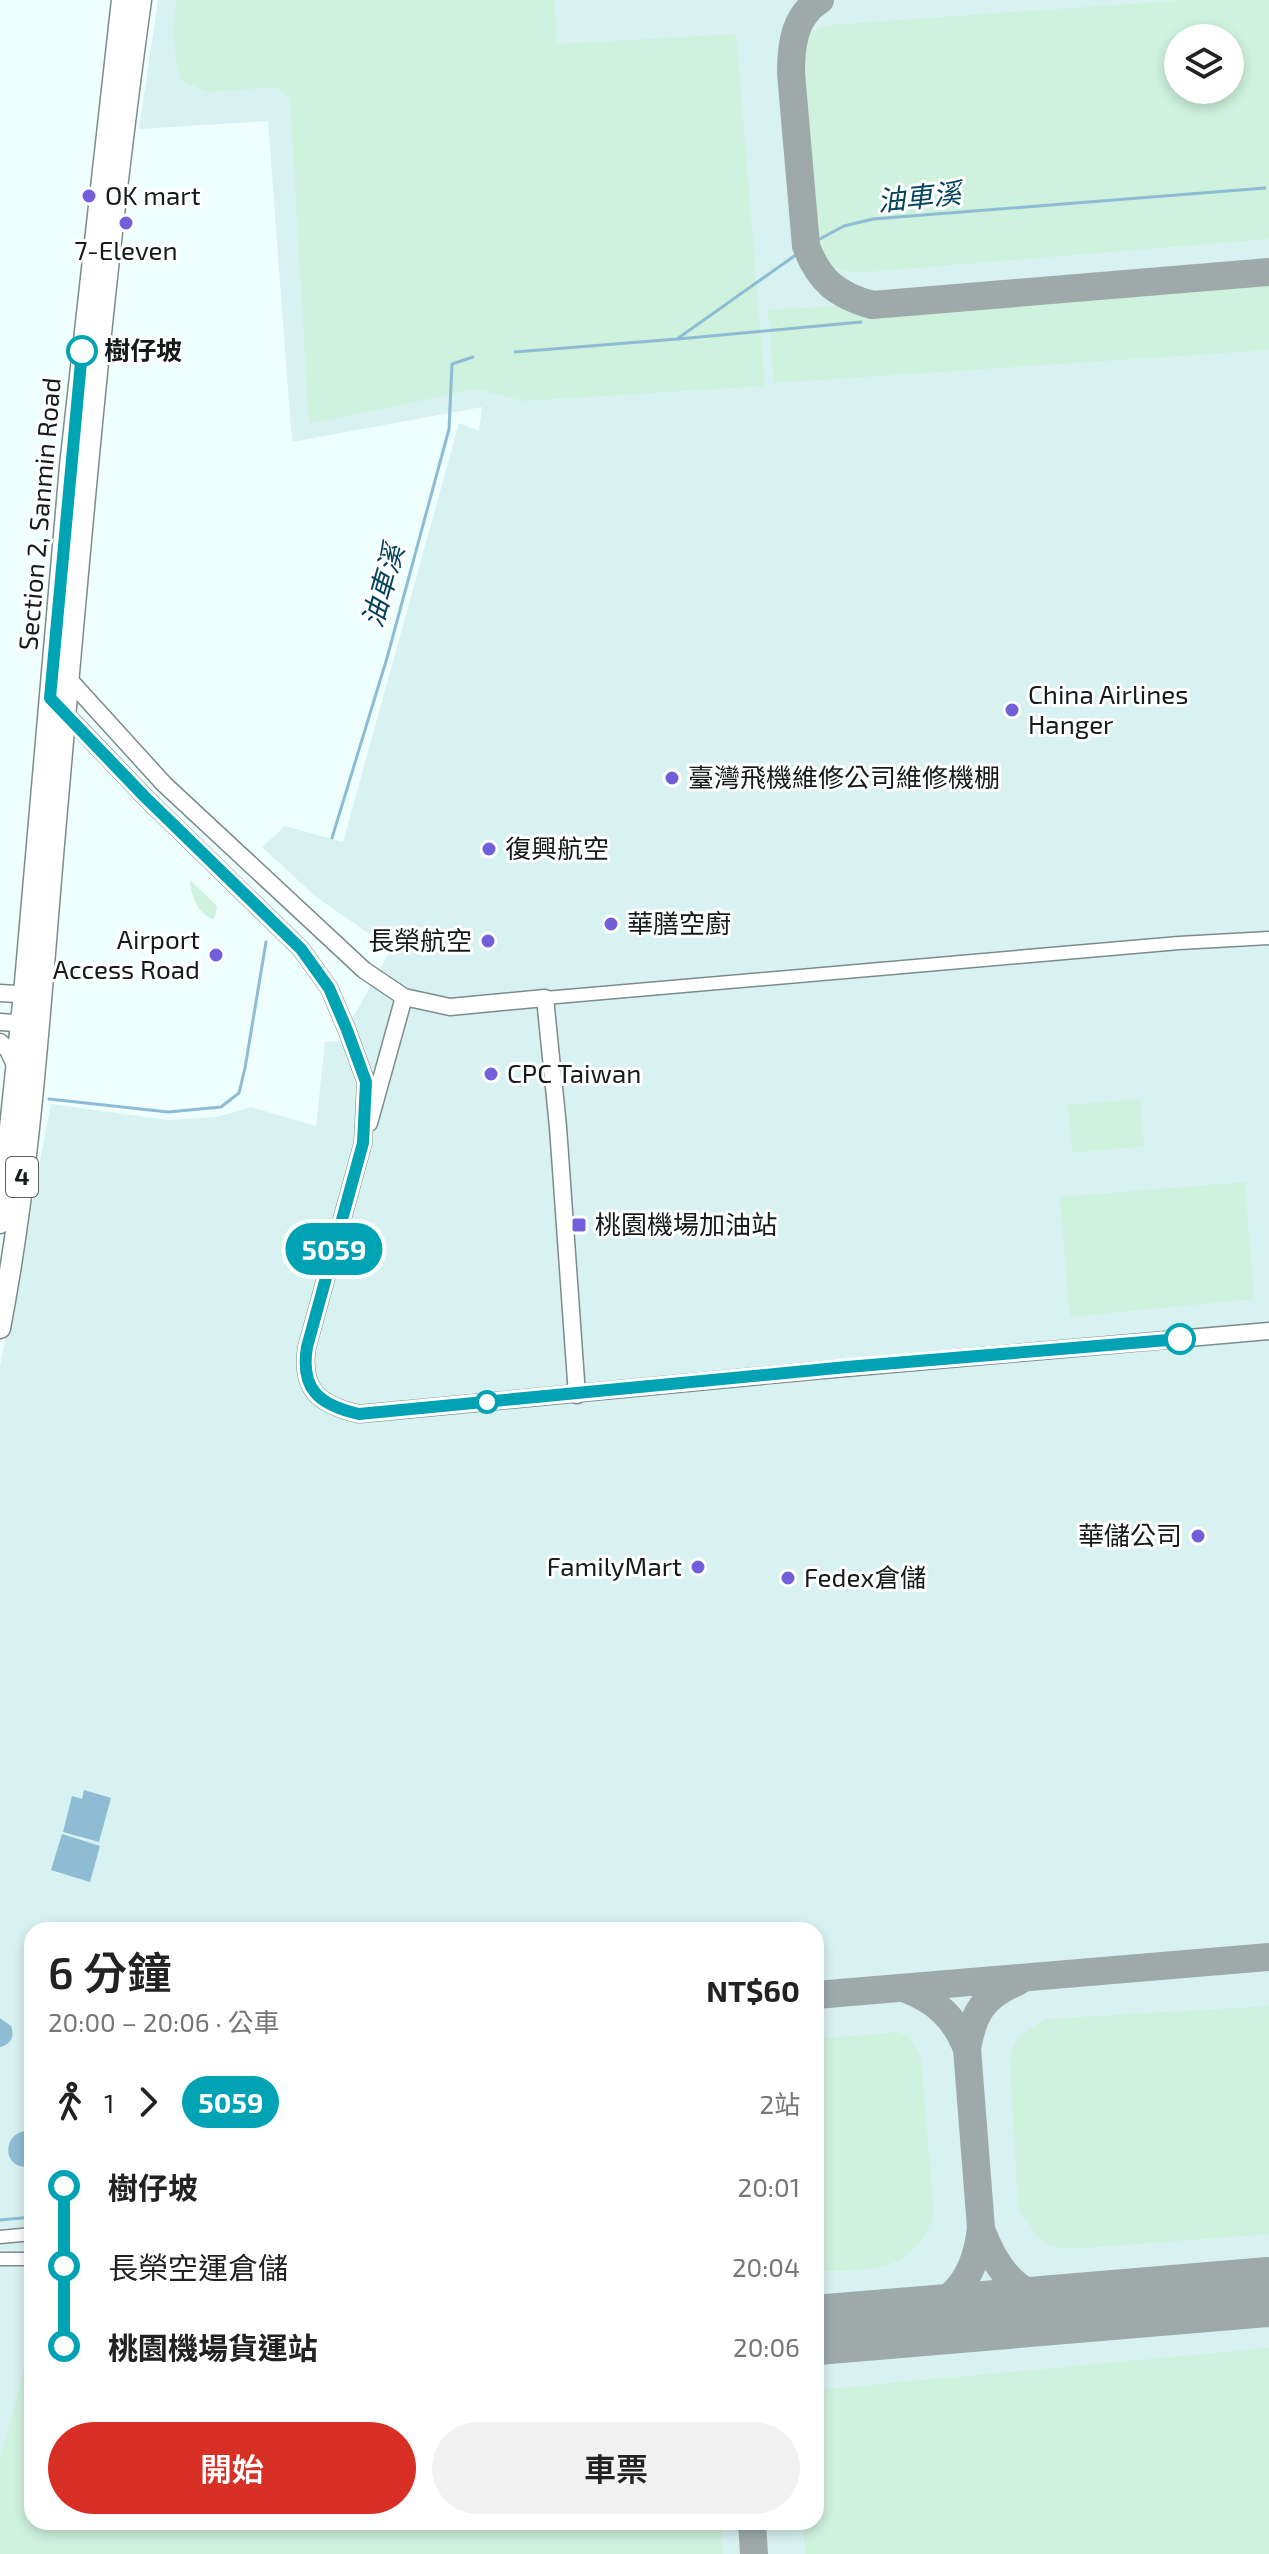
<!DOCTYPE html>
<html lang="zh-TW">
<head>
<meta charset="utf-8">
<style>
  body { margin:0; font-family:"Exo 2","Noto Sans TC",sans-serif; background:#f2f2f2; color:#222; height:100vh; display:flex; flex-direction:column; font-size:30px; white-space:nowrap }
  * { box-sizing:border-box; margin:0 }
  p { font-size:26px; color:#767676 }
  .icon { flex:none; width:44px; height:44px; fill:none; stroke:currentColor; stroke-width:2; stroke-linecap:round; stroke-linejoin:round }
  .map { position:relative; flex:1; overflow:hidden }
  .side { position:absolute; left:24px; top:1922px; width:800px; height:608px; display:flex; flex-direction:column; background:#fff; border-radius:24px; box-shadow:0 4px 12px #0003 }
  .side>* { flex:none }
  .badge { padding:0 16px; border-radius:26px; font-size:28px; line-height:52px }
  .controls { position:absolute; left:1164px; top:24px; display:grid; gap:16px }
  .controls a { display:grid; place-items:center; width:80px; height:80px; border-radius:50%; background:#fff; box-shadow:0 4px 12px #0003; font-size:40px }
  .map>.badge { position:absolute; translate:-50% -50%; box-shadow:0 0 0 4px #fff }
  .legs { display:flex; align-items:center; gap:12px; height:88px; padding:0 24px; font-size:26px }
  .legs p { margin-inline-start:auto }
  .head { display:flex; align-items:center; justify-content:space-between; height:136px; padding:0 24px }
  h1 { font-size:44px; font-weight:600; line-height:60px }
  .cta { display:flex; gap:16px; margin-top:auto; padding:16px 24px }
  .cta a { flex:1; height:92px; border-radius:48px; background:#d93025; color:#fff; font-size:32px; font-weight:600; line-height:92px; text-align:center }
  .cta a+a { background:#f2f2f2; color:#222 }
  ul { padding:0 24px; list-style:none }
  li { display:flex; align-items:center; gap:28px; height:80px; font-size:30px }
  li i { display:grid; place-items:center; width:12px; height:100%; margin:0 10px; background:currentColor }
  li i::after { content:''; width:20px; height:20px; margin:-10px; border:6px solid; border-radius:50%; background:#fff }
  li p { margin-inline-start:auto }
  li:first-child i { background:linear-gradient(#0000 50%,currentColor 0) }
  li:last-child i { background:linear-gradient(currentColor 50%,#0000 0) }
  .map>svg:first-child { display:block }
  .built { fill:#d8f2f1; fill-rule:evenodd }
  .green { fill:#cef2dd; fill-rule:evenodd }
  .water { fill:#8ebcd4 }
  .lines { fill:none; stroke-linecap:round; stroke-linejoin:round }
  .stream { stroke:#8ebcd4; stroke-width:3 }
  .taxiway { stroke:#9eaaaa; stroke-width:28 }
  .runway { stroke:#9eaaaa; stroke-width:70 }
  .minor-casing { stroke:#7c8b8b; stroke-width:15 }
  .tertiary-casing { stroke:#7c8b8b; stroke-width:19 }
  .primary-casing { stroke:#7c8b8b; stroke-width:23 }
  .minor { stroke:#fff; stroke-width:12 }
  .tertiary { stroke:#fff; stroke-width:16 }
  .primary { stroke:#fff; stroke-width:20 }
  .line-1-casing { stroke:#fff; stroke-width:18 }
  .line-1 { stroke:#00a3b4; stroke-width:12 }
  .poi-dot { fill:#715fd9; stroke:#fff; stroke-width:3 }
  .stop-1-dot { fill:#fff; stroke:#00a3b4; stroke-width:4 }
  .labels { text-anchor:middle; stroke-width:6; stroke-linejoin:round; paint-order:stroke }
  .shield { fill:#fff; stroke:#5b5f5f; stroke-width:2 }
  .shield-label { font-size:24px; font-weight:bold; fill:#151b1b }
  .poi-label { font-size:26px; fill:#151b1b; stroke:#fff; text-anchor:start }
  .stop-label { font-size:26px; font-weight:bold; fill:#151b1b; stroke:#fff; text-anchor:start }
  .street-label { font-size:26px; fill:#151b1b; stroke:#fff }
  .water-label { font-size:28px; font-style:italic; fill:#03435c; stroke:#fff }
</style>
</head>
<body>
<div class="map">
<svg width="1269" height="2554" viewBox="0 0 1269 2554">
  <rect width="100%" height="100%" fill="#eefffe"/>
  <!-- built -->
  <path class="built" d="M158,0h1111v2554h-1269v-1188l51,-262 117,16 49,-3 34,-10 65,19 9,-84 15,-1 51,-92 -76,-53 -53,-49 23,-21 58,16 116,-419 20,8 3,-24 -190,35 -24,-321 -129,8zM1178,38h52v52h-52zM32,1930h784v592h-784z"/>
  <!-- green -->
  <path class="green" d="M177,0h377l3,44 179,-10 29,352 -241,15 -48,-12 -167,35 -19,-325 -14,-12 -69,5 -26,-12c-7,-28 -10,-52 -4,-80z
    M1186,0h83v239l-415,34 -43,-12 -16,-24 -13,-164c11,-31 17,-37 48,-48zM1178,38h52v52h-52z
    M1269,280v70l-495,33 -6,-73z
    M190,880l27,26 -2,11 -3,2c-15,-6 -21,-25 -22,-39z
    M1140,1099l4,47 -72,7 -4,-48z
    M1245,1182l9,117 -184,18 -10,-120z
    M1269,2006v228l-199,15 -19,-3 -15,-11 -18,-28 -8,-146c2,-24 17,-31 37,-42z
    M898,2032l11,5 12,21 13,155c-18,60 -64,58 -118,58v-232z
    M32,2339v183h689l2,32h-723v-94z
    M1269,2348v206h-464l-2,-32h13v-127l10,-6z"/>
  <!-- water -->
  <path class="water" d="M84,1790l27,8 -12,44 -36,-10 9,-36 10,3z
    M62,1834l38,12 -10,36 -39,-12z
    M0,2018l11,8c4,10 0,19 -11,21z
    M26,2131l6,1v34c-29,7 -32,-32 -6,-35z"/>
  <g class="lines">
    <!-- stream -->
    <path class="stream" d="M678,339l183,-17
      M515,352l162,-13 137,-97 30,-16 29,-7 392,-31
      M332,838l55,-180 62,-229 3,-65 21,-7
      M49,1099l119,13 53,-5 18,-14 6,-25 21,-126
      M0,2220l32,-3"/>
    <!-- taxiway -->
    <path class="taxiway" d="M820,0c-26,16 -29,45 -29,73l15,173c13,35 31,49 66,59l397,-33
      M906,1989c31,12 49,29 61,60
      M816,1995l453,-38
      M981,2229c21,57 47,73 107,78
      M886,2324c58,-15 88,-33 95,-96l-14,-179c6,-36 16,-53 52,-68
      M816,2332l15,-4
      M752,2522l2,32"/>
    <!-- runway -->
    <path class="runway" d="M816,2330l453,-38"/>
    <!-- minor casing -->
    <g class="minor-casing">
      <path id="minor" d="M545,998l634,-55 90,-5
        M0,2237l32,-3
        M0,2259h32"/>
    </g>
    <!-- tertiary casing -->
    <g class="tertiary-casing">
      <path id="tertiary" d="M64,674l100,110 200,186 40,27 46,10 95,-9 13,129 19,268
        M60,708l85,89 156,152 28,39 18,42 19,52 -3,61 -56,204c-7,42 12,58 52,67l464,-44 446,-39
        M0,993l33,2
        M0,1022l30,2
        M0,1042l8,8 8,17
        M369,1123l35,-126"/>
    </g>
    <!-- primary casing -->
    <g class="primary-casing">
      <path id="primary" d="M0,1223l24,-229 46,-528 52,-466
        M0,1328c32,-167 41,-338 56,-507 24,-274 47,-548 85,-821"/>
    </g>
    <!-- minor -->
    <use href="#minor" class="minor"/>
    <!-- tertiary -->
    <use href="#tertiary" class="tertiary"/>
    <!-- primary -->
    <use href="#primary" class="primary"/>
  </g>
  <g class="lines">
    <!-- line-1 casing -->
    <g class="line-1-casing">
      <path id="line-1" d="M82,351l-32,347 95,99 156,152 28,39 18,42 19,52 -3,61 -56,204c-7,42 12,58 52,67l488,-47 333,-28"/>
    </g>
    <!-- line-1 -->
    <use href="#line-1" class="line-1"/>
  </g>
  <!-- markers -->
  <g class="poi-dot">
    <circle cx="89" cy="196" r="8"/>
    <circle cx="126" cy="223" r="8"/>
    <circle cx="1012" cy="710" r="8"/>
    <circle cx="672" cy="778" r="8"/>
    <circle cx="489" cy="849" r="8"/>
    <circle cx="611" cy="924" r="8"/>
    <circle cx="488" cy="941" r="8"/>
    <circle cx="216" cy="955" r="8"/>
    <circle cx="491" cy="1074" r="8"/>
    <rect x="571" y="1217" width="16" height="16" rx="4"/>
    <circle cx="1198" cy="1536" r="8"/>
    <circle cx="698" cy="1567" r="8"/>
    <circle cx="788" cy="1578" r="8"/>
  </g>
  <g class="stop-1-dot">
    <circle cx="82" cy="351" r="14"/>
    <circle cx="1180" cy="1339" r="14"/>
    <circle cx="487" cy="1402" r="10"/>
  </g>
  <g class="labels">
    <!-- shield labels -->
    <rect class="shield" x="6" y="1157" width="32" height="40" rx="6"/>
    <g class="shield-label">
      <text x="22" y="1185">4</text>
    </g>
    <!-- poi labels -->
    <g class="poi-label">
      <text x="105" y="205">OK mart</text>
      <text x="126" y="260" text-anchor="middle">7-Eleven</text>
      <text x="1028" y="704">China Airlines<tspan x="1028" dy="30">Hanger</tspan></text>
      <text x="688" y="787">臺灣飛機維修公司維修機棚</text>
      <text x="505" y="858">復興航空</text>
      <text x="627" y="933">華膳空廚</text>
      <text x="200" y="949" text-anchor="end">Airport<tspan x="200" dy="30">Access Road</tspan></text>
      <text x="472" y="950" text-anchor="end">長榮航空</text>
      <text x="507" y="1083">CPC Taiwan</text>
      <text x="595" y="1234">桃園機場加油站</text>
      <text x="1182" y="1545" text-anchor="end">華儲公司</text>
      <text x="682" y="1576" text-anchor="end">FamilyMart</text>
      <text x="804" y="1587">Fedex倉儲</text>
    </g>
    <!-- stop labels -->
    <g class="stop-label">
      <text x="104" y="360">樹仔坡</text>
    </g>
    <!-- street labels -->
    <g class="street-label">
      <text transform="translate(40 514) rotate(-85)" y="9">Section 2, Sanmin Road</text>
    </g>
    <!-- water labels -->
    <g class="water-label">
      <text transform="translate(919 197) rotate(-6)" y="10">油車溪</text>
      <text transform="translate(383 586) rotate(-74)" y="10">油車溪</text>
    </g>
  </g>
</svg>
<div class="controls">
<a><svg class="icon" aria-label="layers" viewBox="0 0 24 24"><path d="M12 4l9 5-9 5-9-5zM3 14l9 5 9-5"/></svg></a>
</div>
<b class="badge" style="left:334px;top:1249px;background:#00a3b4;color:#fff">5059</b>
<section class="side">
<div class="head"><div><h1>6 分鐘</h1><p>20:00 – 20:06 · 公車</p></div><b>NT$60</b></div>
<div class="legs"><svg class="icon" aria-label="walk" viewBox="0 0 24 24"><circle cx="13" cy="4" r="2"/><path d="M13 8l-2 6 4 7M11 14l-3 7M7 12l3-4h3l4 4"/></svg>1<svg class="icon" aria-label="forward" viewBox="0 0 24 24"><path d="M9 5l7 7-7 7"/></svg><b class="badge" style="background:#00a3b4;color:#fff">5059</b><p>2站</p></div>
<ul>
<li><i style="color:#00a3b4"></i><b>樹仔坡</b><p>20:01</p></li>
<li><i style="color:#00a3b4"></i><span>長榮空運倉儲</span><p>20:04</p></li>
<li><i style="color:#00a3b4"></i><b>桃園機場貨運站</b><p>20:06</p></li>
</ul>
<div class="cta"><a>開始</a><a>車票</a></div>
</section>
</div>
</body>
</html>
